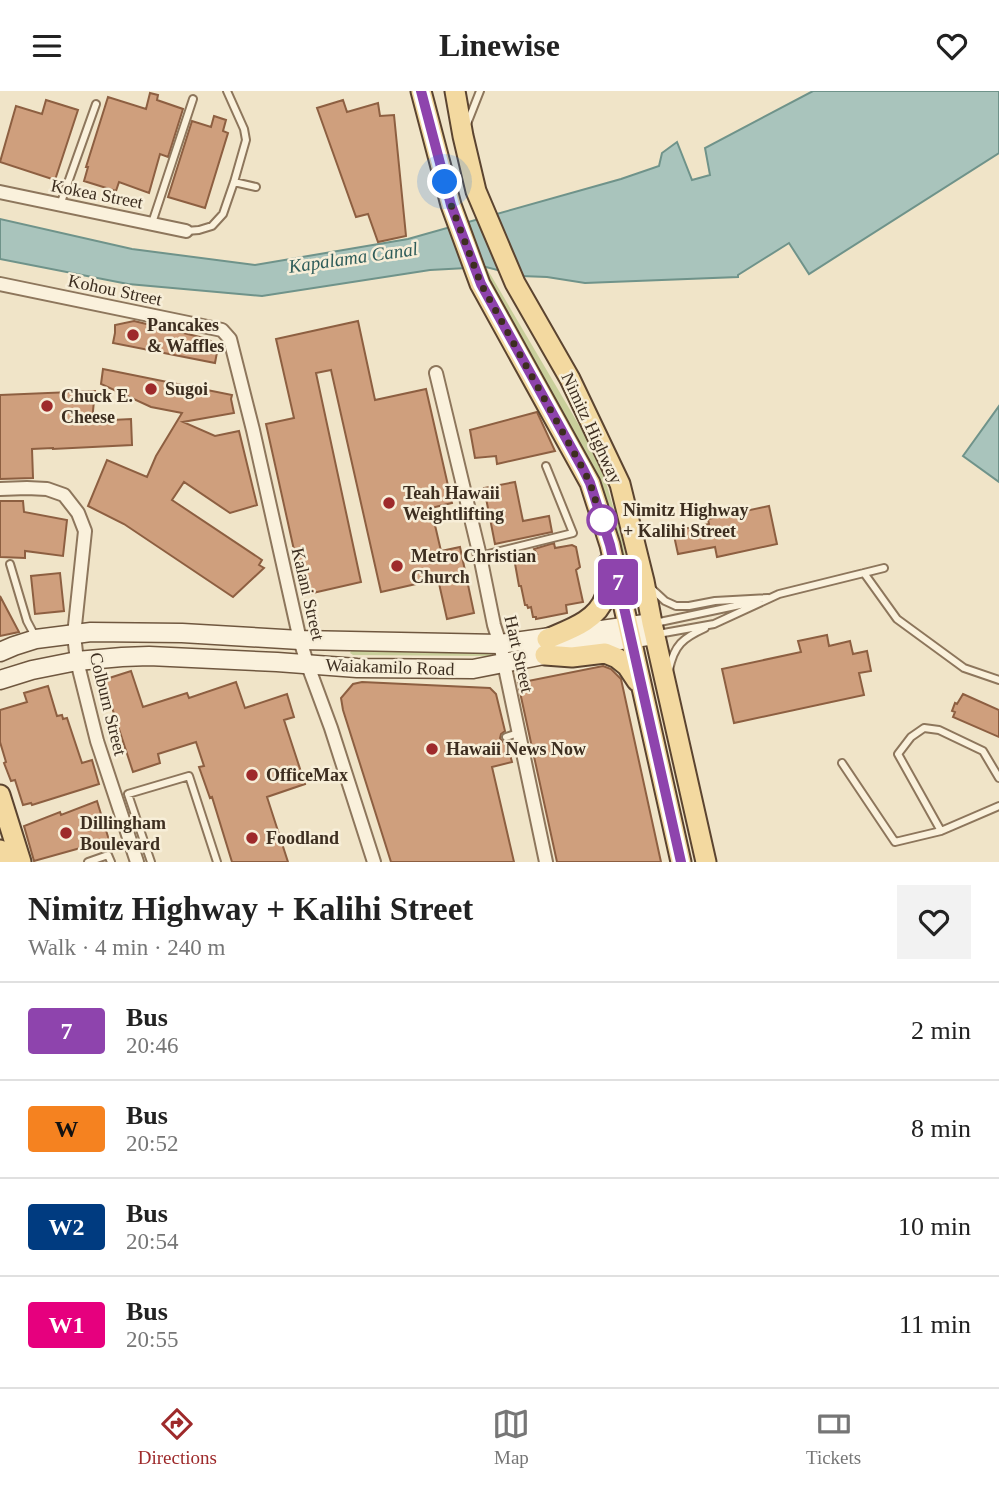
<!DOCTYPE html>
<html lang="en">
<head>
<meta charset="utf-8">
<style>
  body { margin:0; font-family:Georgia,serif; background:#f2f2f2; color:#222; height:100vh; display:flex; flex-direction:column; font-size:26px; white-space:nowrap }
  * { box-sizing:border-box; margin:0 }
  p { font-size:23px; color:#767676 }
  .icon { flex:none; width:38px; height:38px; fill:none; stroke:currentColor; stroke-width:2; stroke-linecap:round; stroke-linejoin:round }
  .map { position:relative; height:771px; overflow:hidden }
  .side { display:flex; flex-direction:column; background:#fff; flex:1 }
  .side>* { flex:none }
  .badge { padding:0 14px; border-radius:5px; font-size:24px; line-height:46px }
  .you { position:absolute; width:35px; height:35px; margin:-18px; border:5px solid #fff; border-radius:50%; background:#1a73e8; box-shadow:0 0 0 10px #1a73e833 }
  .map>.badge { position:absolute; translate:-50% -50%; box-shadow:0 0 0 4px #fff }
  .round { display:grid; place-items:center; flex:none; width:74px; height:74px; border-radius:0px; background:#f2f2f2 }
  .head { display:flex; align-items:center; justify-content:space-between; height:119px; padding:0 28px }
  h1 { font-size:33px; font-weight:700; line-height:52px }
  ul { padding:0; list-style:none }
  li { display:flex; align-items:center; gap:21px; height:98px; padding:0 28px; border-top:2px solid #e0e0e0 }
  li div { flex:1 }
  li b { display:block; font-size:26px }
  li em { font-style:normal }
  li .badge { min-width:77px; font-weight:700; text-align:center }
  header { display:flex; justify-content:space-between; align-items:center; height:91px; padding:0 28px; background:#fff; font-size:32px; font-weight:700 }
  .dock { display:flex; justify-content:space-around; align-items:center; height:98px; border-top:2px solid #e0e0e0; background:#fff; font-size:19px; color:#767676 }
  .dock a { display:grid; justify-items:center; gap:4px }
  .dock .selected { color:#9e2a2b }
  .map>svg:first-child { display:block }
  .green { fill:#c9cf9b }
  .water { fill:#a9c4bc; stroke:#6f938a; stroke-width:2 }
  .building { fill:#cf9f7d; stroke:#8d5f41; stroke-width:2 }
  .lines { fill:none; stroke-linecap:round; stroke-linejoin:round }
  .lane-casing { stroke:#8d765c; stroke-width:10 }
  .street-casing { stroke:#8d765c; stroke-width:16 }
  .secondary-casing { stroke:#6f573f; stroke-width:21 }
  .primary-casing { stroke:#5b4430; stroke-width:23 }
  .lane { stroke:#faf1dc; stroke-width:6 }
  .street { stroke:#faf1dc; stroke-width:12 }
  .secondary { stroke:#faf1dc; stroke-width:18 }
  .primary { stroke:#f3d9a0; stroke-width:19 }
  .line-casing { stroke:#fff; stroke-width:16 }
  .line { stroke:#8e44ad; stroke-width:10 }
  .walk { stroke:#3d2e20; stroke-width:7; stroke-dasharray:0 12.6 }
  .poi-dot { fill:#9e2a2b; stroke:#f7eed8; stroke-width:2.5 }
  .stop-dot { fill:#fff; stroke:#8e44ad; stroke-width:3.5 }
  .labels { text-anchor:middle; stroke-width:5; stroke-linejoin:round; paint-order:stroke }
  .street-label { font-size:18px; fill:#3d2e20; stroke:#f7eed8 }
  .poi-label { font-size:18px; font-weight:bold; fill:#3d2e20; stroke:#f7eed8; text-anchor:start }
  .stop-label { font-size:18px; font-weight:bold; fill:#3d2e20; stroke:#f7eed8; text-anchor:start }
  .water-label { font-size:19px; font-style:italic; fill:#2f5d5a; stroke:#f7eed8 }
</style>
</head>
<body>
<header><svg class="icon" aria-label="menu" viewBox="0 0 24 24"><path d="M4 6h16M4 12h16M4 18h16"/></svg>Linewise<svg class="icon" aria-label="heart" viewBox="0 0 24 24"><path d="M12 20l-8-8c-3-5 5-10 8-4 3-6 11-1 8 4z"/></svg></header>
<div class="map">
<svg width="999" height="771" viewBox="0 0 999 771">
  <rect width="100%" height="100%" fill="#f0e4c8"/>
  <!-- green -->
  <path class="green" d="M473,176h13l113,192 20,68 17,76h-6l-16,-72z
    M353,557l138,3 1,2 -2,3 -137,-1 -3,-2z"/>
  <!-- water -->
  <path class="water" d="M813,0h186v62l-190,121 -20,-31 -51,32v2l-153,6 -38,-6 -26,-1 -35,-9 -56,3 -168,26 -134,-12 -128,-25v-40l132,30 123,16 153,-26 213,-60 38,-13 3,-13 15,-11 15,38 18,-5 -5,-27z
    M999,315v76l-36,-26z"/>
  <!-- building -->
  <path class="building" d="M150,2l8,2 -1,5 26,9 -15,48 -8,-3 -11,39 -30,-11 -3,9 -32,-10 4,-14h-2l22,-70 38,12z
    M46,9l32,10 -23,70 -55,-18 16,-56 26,8z
    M343,9l4,12 31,-9 2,13 14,-1 12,121 -28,6 -10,-28 -12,3 -39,-109z
    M214,25l12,4 -3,11 5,2 -23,75 -37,-11 24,-76 19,6z
    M134,230l74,18 10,8 -3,16 -102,-20 2,-10v-8z
    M358,230l17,79 51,-11 26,114 -21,5 10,43 19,-4 14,66 -27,6 -9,-40 -57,13 -50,-222 -15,3 45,209 -57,13 -38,-171 28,-6 -18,-79z
    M103,278l129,26 -1,4 3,14 -51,9 32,14 24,-5 18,74 -27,8 -46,-31 -12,18 90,60 -3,5 5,3 -31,29 -109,-73 -36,-18 19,-46 40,17 9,-21 26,-43 -31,-6 -50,-23z
    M95,300l-3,30 39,-2 1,26 -79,4v-1l-21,1 1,29 -33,1v-84z
    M537,321l18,39 -58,13 -1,-8 -21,2 -5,-28z
    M515,391l8,39 26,-5 3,16 -57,12 -11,-56z
    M0,410h23l1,11 43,8 -4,36 -38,-5v7l-25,-1z
    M769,415l8,38 -60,13 -2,-10 -37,7 -5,-23 36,-7 -1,-5z
    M554,452l1,5 17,-3 4,2 4,20 -4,3 7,32 -17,3 1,8 -31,6v-2h-3l-2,-10 -3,1 -1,-3h-2l-4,-19h-2l-5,-28 23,-4 -3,-5z
    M60,482l4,38 -29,3 -4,-38z
    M0,505l19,36 -19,4z
    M827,544l2,11 21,-5 3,13 14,-3 4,20 -12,2 5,22 -130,28 -12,-54 79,-17 -3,-11z
    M603,575l8,3 10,10 40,183h-104l-39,-179z
    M131,580l12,36 44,-14 2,5 47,-16 9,26 42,-14 7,23 -10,3 21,64 -38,13 21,65h-56l-20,-65 -2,1 -11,-31 5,-1 -8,-24 -38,12 2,9 -27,9 -30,-92z
    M362,591l128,6 6,6 9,37 -4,3 -1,4 3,4 4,1 5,19 -20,5 22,95h-123l-48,-152 -2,-12 12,-14z
    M48,595l9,30 5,-1 1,4 4,-1 15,45 10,-3 7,24 -67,21 -1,-2 -8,2 -8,-25 -4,1 -7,-18 2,-1 -6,-20v-32l27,-8 -3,-9z
    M963,603l36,16v27l-46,-20 2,-5 -3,-1 3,-8 2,1z
    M97,710l12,39 -75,21 -10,-35 36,-14 1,3z"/>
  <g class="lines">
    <!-- lane casing -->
    <g class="lane-casing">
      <path id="lane" d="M467,33l13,-33
        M234,91l22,5
        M60,114l36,-101
        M152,132l41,-124
        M186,140l13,-1 13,-4 11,-12 11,-32 12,-42 -2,-11 -17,-38
        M480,465l93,-23 -27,-67
        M10,473l17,57 9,17
        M864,482l33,46 67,49 35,12
        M652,498l13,12 11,5h13l26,-5 53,-3
        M655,532l99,-21
        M658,543l56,-10 65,-30 105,-26
        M669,579c5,-25 14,-32 36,-42
        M506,646l12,-4
        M842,672l53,79 46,-11 58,-25
        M941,740l-43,-77 13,-17 13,-9 15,2 44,21 16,27
        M88,771l20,-7 3,7
        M151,771l-23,-68 61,-18 28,86"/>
    </g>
    <!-- street casing -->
    <g class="street-casing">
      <path id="street" d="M0,101l186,39
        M0,193l222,46 8,9 23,91 47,210 7,23 24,65 43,134
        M436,282l44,183 14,69 6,19 46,218
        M0,398l27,-1 20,1 17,6 14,18 7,18 -11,104 3,26 20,80 40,121"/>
    </g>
    <!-- secondary casing -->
    <g class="secondary-casing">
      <path id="secondary" d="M0,561l14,-6 22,-7 55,-7 91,1 118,7 200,4 152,-21
        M0,589l32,-10 45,-9 45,-4 27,-1 128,6 80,6 116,1 147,-29 35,-5"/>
    </g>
    <!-- primary casing -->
    <g class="primary-casing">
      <path id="primary" d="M421,0l30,114 29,79 110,199 20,62 71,317
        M455,0l8,45 13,55 39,92 55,96 50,105 24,97 8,42 54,239
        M547,548c21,-9 50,-18 58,-42 3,-10 2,-23 3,-34
        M545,564l27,2 33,-4 12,5 10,8 10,15
        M0,704l21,67
        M0,759l4,12"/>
    </g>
    <!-- lane -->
    <use href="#lane" class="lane"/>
    <!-- street -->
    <use href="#street" class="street"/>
    <!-- secondary -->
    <use href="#secondary" class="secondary"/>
    <!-- primary -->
    <use href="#primary" class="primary"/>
  </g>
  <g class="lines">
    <!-- line casing -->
    <g class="line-casing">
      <path id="line" d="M421,0l30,114 30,79 102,185 7,14 20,62 71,317"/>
    </g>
    <!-- line -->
    <use href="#line" class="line"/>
    <!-- walk -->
    <path class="walk" d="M445,91l6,23 30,79 102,185 7,14 13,41 -1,-4"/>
  </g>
  <!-- markers -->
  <g class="poi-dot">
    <circle cx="133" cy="244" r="7"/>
    <circle cx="151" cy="298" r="7"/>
    <circle cx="47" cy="315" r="7"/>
    <circle cx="389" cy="412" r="7"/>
    <circle cx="397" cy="475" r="7"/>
    <circle cx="432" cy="658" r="7"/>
    <circle cx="252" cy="684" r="7"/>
    <circle cx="66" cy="742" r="7"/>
    <circle cx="252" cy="747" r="7"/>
  </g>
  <circle class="stop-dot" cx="602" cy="429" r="14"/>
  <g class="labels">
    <!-- street labels -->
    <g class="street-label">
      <text transform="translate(97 103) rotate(11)" y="6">Kokea Street</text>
      <text transform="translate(115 199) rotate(12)" y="6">Kohou Street</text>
      <text transform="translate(592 337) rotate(65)" y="6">Nimitz Highway</text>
      <text transform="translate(308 503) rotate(77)" y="6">Kalani Street</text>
      <text transform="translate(519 563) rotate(77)" y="6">Hart Street</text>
      <text transform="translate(390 576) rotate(2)" y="6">Waiakamilo Road</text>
      <text transform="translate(108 613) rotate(76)" y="6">Colburn Street</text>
    </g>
    <!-- poi labels -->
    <g class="poi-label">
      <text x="147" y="240">Pancakes<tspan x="147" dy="21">&amp; Waffles</tspan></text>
      <text x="165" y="304">Sugoi</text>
      <text x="61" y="311">Chuck E.<tspan x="61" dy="21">Cheese</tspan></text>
      <text x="403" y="408">Teah Hawaii<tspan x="403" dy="21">Weightlifting</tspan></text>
      <text x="411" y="471">Metro Christian<tspan x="411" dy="21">Church</tspan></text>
      <text x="446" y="664">Hawaii News Now</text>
      <text x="266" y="690">OfficeMax</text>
      <text x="80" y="738">Dillingham<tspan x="80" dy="21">Boulevard</tspan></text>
      <text x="266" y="753">Foodland</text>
    </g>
    <!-- stop labels -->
    <g class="stop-label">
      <text x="623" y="425">Nimitz Highway<tspan x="623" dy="21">+ Kalihi Street</tspan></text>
    </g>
    <!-- water labels -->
    <g class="water-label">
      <text transform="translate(353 166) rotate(-8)" y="7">Kapalama Canal</text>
    </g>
  </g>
</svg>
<div class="you" style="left:445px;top:91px"></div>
<b class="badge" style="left:618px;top:491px;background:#8e44ad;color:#fff">7</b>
</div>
<section class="side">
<div class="head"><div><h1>Nimitz Highway + Kalihi Street</h1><p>Walk · 4 min · 240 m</p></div><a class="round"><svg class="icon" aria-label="heart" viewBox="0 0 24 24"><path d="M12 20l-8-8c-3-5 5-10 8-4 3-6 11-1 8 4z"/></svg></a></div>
<ul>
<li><span class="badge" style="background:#8e44ad;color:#fff">7</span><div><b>Bus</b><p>20:46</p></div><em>2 min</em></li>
<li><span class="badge" style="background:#f58220;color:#111">W</span><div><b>Bus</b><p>20:52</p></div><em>8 min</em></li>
<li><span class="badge" style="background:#003b80;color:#fff">W2</span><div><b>Bus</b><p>20:54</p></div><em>10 min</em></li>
<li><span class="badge" style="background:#e6007e;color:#fff">W1</span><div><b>Bus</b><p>20:55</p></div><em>11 min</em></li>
</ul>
</section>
<nav class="dock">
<a class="selected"><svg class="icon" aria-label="directions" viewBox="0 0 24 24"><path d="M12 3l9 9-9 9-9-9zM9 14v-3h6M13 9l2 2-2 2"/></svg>Directions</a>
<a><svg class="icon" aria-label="map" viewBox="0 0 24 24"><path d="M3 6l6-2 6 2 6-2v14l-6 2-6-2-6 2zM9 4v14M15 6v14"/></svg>Map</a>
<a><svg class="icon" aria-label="tickets" viewBox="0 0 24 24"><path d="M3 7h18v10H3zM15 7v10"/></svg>Tickets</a>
</nav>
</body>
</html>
